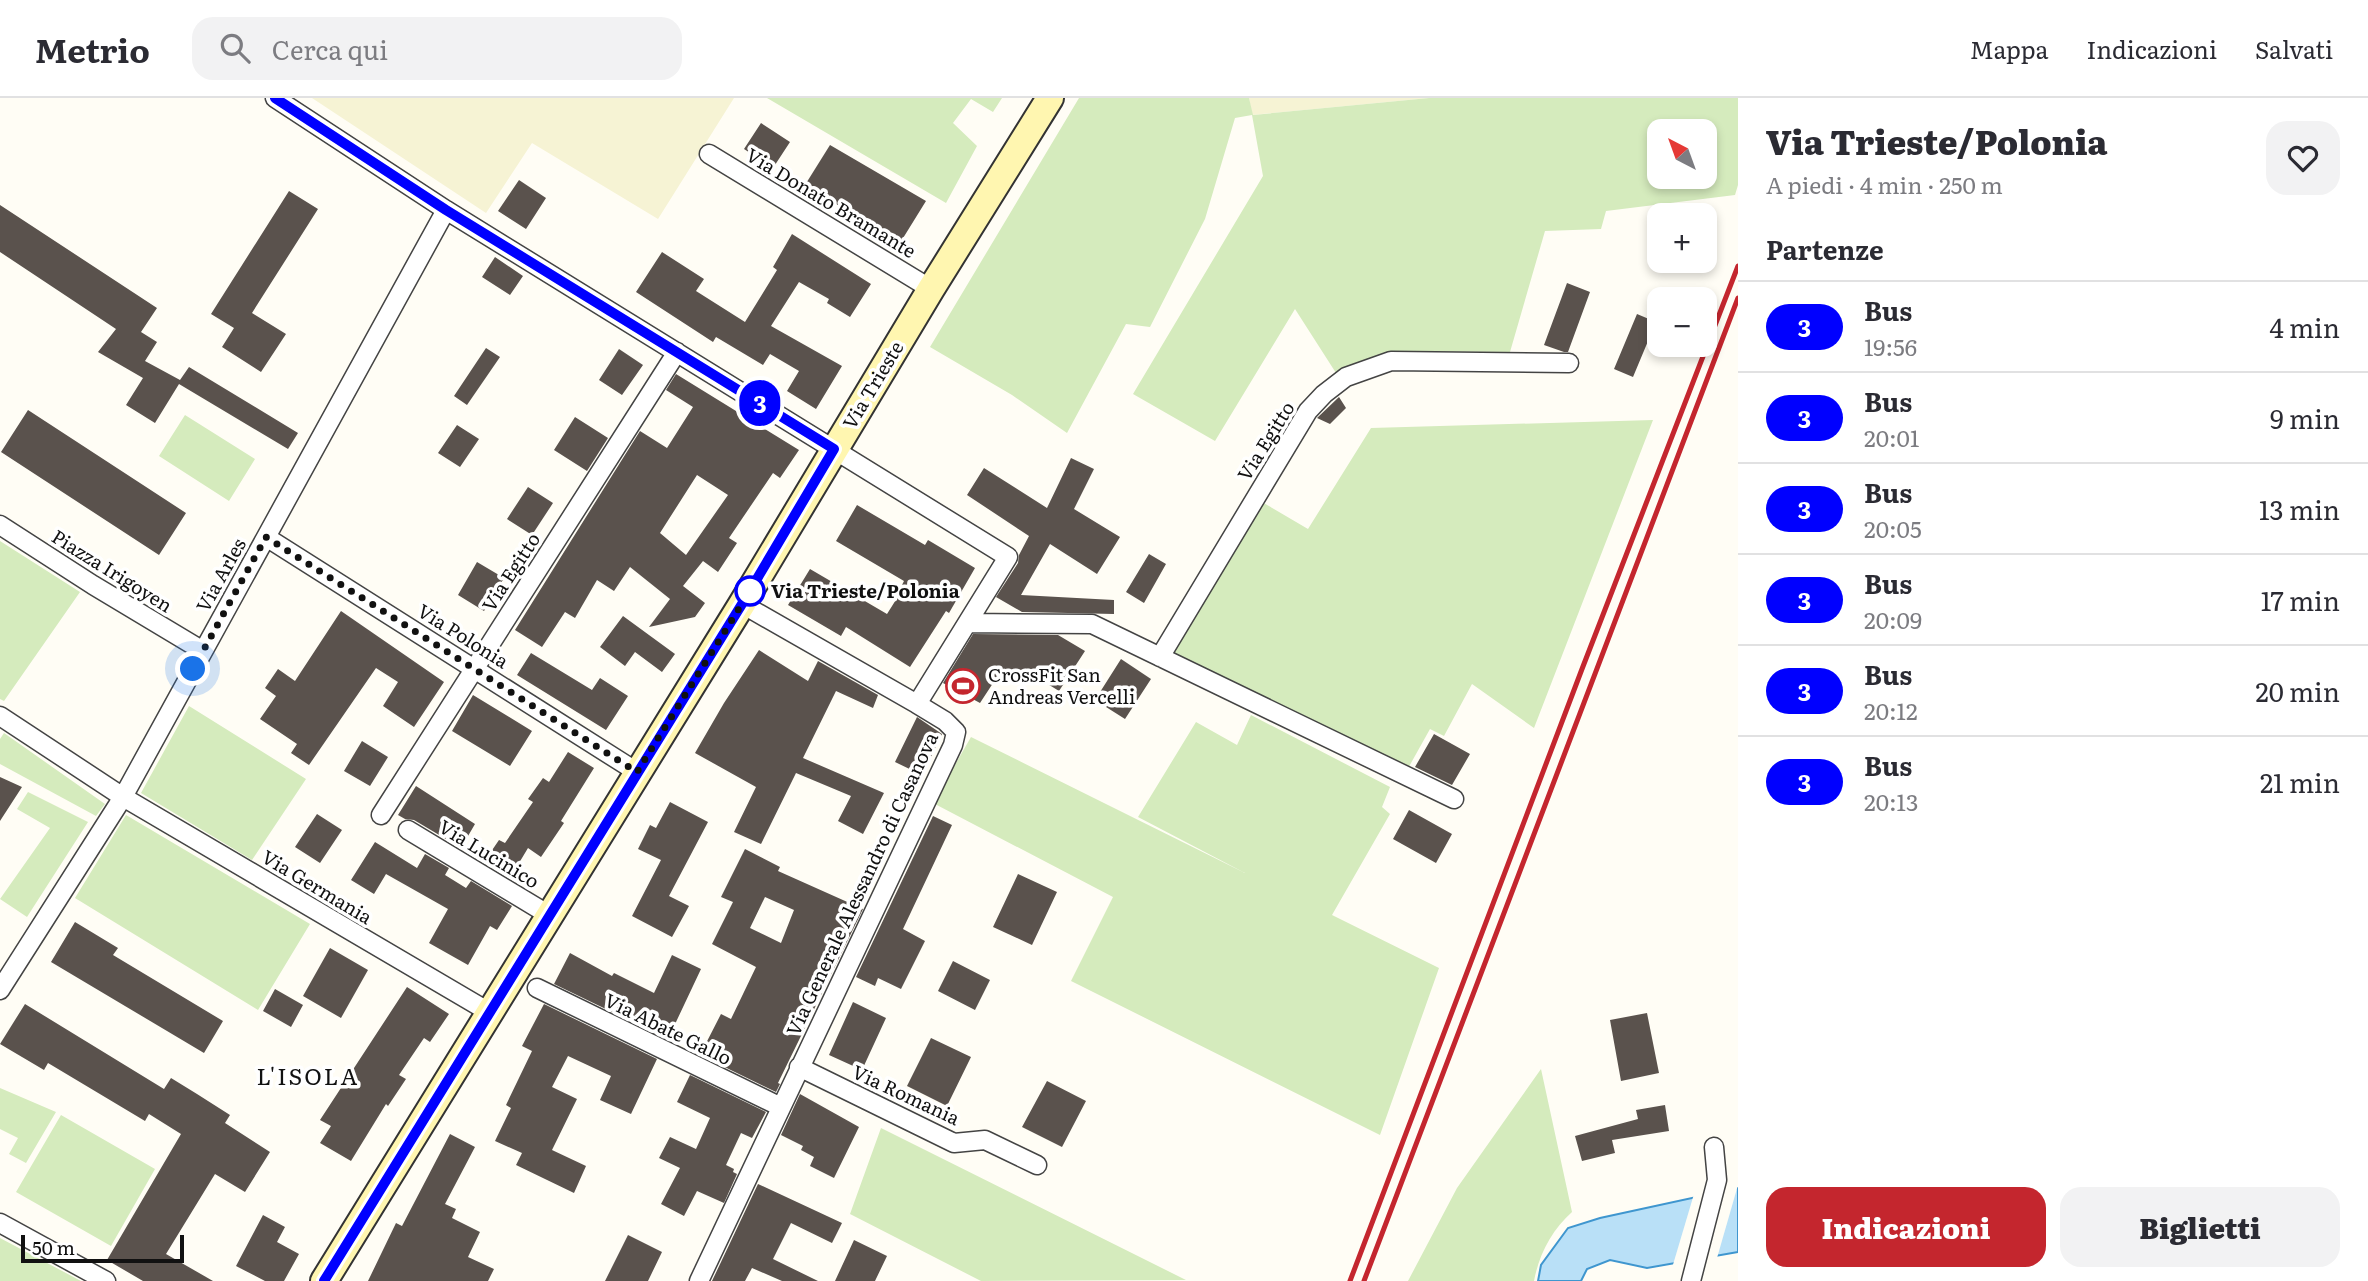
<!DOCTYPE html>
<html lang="it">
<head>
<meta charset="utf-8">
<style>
  body { margin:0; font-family:Literata,serif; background:#f2f2f3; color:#2b2b33; height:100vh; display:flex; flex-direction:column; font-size:26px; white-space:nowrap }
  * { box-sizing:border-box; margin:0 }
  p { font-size:23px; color:#7c7c81 }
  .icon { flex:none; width:38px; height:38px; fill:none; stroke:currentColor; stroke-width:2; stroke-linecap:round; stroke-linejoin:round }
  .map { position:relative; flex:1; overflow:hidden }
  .drawer { display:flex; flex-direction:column; background:#fff; width:630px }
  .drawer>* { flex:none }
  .badge { padding:0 14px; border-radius:23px; font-size:24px; line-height:46px }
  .needle { width:46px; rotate:319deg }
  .fabs { position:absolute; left:1647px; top:21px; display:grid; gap:14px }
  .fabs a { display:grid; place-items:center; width:70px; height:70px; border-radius:14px; background:#fff; box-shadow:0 4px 10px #0003; font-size:35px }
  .scale { position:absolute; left:21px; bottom:18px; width:163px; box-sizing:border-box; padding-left:7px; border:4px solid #111; border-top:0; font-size:19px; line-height:24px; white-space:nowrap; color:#111; -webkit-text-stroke:5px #fff; paint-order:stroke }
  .you { position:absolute; width:35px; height:35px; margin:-18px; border:5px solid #fff; border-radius:50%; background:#1a73e8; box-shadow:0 0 0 10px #1a73e833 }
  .map>.badge { position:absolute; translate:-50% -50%; box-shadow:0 0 0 4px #fff }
  h2 { padding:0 28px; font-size:26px; line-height:63px }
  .round { display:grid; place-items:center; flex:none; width:74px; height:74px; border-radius:21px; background:#f2f2f3 }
  .overview { display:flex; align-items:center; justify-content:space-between; height:119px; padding:0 28px }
  h1 { font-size:33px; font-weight:800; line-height:52px }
  .primary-button { display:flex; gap:14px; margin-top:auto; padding:14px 28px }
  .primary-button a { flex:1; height:80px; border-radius:21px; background:#c4262e; color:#fff; font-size:28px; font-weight:800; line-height:80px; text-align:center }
  .primary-button a+a { background:#f2f2f3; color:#2b2b33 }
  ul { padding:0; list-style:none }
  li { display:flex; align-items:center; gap:21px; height:91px; padding:0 28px; border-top:2px solid #e1e1e2 }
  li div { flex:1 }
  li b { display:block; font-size:26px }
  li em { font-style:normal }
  li .badge { min-width:77px; font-weight:700; text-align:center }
  header { display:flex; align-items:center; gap:42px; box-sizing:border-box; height:98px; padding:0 35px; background:#fff; border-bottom:2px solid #e1e1e2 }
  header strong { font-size:33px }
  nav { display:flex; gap:38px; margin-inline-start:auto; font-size:24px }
  .search { width:490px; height:63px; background:#f2f2f3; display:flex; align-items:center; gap:18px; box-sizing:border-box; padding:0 24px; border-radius:21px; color:#7c7c81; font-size:26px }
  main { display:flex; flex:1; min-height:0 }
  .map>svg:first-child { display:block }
  .farmland { fill:#f6f3d4 }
  .green { fill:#d5ebbd; fill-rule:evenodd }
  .water { fill:#b9e0f7; stroke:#3f96cf; stroke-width:2 }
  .pier { fill:#fffdf5 }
  .building { fill:#5a524d; fill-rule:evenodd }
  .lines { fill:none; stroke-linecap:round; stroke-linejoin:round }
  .street-casing { stroke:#444; stroke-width:21 }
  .secondary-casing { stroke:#333; stroke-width:30 }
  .street { stroke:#fff; stroke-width:18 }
  .secondary { stroke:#fff6b0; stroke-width:26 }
  .rail { stroke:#c4262e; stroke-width:5 }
  .line-casing { stroke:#fff; stroke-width:16 }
  .line { stroke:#00f; stroke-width:10 }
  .walk { stroke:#111; stroke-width:7; stroke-dasharray:0 12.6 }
  .stop-dot { fill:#fff; stroke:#00f; stroke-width:3.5 }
  .labels { text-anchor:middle; stroke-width:7; stroke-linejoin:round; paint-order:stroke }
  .street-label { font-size:19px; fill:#111; stroke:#fff }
  .stop-label { font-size:19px; font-weight:bold; fill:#111; stroke:#fff; text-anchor:start }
  .poi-label { font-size:19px; fill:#111; stroke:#fff; text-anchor:start }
  .quarter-label { font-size:23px; letter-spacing:2px; fill:#111; stroke:#fff }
</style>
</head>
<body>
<header>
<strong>Metrio</strong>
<div class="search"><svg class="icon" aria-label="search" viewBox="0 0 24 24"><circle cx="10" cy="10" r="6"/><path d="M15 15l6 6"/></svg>Cerca qui</div>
<nav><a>Mappa</a><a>Indicazioni</a><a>Salvati</a></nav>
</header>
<main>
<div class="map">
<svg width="1738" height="1183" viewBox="0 0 1738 1183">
  <rect width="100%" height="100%" fill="#fffdf5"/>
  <!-- farmland -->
  <path class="farmland" d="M312,0h422l-76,121 -126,-76 -46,70z
    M1249,0h180l-177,17z"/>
  <!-- green -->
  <path class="green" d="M767,0h235l-9,14 -22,-13 -18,24 24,23 -31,57z
    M1079,0h170l4,17 176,-17h309v87l-3,10 -129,16 -5,18 -56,2 -35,121 -119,-1 -55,22 -41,-64 -80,132 -82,-47 130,-218 -11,-61 -17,3 -30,101 -55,108 -24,-3 -59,109 -55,-38 -82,-48zM1659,33h45v46h-45z
    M185,317l70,44 -26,42 -70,-45z
    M1653,322l-119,308 -62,-44 -28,52 -14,-7 -24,43 -234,-119 90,-151 46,27 63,-101z
    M0,443l80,51 -76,109 -4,-2z
    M189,608l117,73 -54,81 -111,-67z
    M1251,617l139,72 -8,20 8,7 -58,101 107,53 -59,167 -309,-154 42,-84 -180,-94 38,-66 274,136 -107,-56 58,-95 41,23z
    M4,635l101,71 -9,12 -96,-52v-25z
    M28,694l60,30 -61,95 -27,-18 50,-71 -33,-19z
    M126,717l184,109 -52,86 -183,-112z
    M1541,971l31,143c-20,18 -33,42 -38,69h-126l49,-93z
    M0,990l56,24 -30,51 -17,-9 9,-16 -18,-9z
    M61,1017l94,54 -44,77 -95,-54z
    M881,1030l305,152 -205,1 -131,-67z
    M0,1140l81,43h-81z"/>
  <!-- water -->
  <path class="water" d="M1738,1090v64l-91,16 -37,-8 -23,9 -6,12h-43l3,-16 27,-37 32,-10z"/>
  <!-- pier -->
  <path class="pier" d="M1738,1087l-21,73 -45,10 22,-74z"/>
  <!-- building -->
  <path class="building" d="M761,25l29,19 -17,26 -29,-19z
    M830,47l96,56 -26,42 -95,-58z
    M519,82l27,18 -20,31 -28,-18z
    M289,93l29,18 -66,104 34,21 -25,38 -39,-25 12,-19 -23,-14z
    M0,107l157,103 -16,24 16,10 -12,19 35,19 9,-13 109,66 -10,16 -109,-65 -24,39 -29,-18 17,-27 -45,-26 18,-23 -116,-77z
    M792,136l79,50 -21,33 -23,-14 2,-4 -30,-17 -28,44 71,40 -26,43 -29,-18 12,-20 -29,-17 -7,11 -47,-28 -3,5 -77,-50 26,-40 42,27 -8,12 49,31 32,-52 -4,-3z
    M495,159l28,19 -13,19 -28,-18z
    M1567,185l23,9 -22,60h-4l-20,-7z
    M1637,216l19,8 -23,55 -19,-8z
    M486,250l14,9 -33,48 -13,-9z
    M619,251l24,16 -21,30 -23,-15z
    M676,276l123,76 -19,28 -7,-5 -44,65 8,5 -19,29 -15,-11 -20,25 22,17 -10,14 -46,10 21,-28 -40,-32 -16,24 -17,-11 -22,38 -10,-6 -23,35 -27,-17 125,-199 27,17 26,-41 -27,-17zM697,377l31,20 -42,60 -26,-22z
    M1339,299l7,11 -16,16 -13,-6z
    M28,312l158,103 -27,42 -158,-103z
    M575,319l33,21 -21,33 -33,-21z
    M457,327l22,14 -19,28 -22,-14z
    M1071,360l23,11 -20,40 46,28 -23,37 -47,-30 -29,51 93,5v14l-92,-2 -26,-15 22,-34 1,-8 10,-19 -62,-41 17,-27 63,40z
    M528,389l25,16 -21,32 -25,-16z
    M857,407l68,40 3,-5 47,28 -26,45 -3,-2 -36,56 -64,-40 -5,9 -53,-31 22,-36 77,45 17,-27 -2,-2 2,-4 -68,-40z
    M1149,456l17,10 -22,39 -18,-11z
    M477,464l27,16 -20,33 -26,-16z
    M341,513l103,71 -30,45 -31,-21 15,-24 -22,-14 -67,97 -18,-12 6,-9 -37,-25 16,-23 -11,-8 13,-19 17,12z
    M623,518l52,38 -13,18 -27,-20 -10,14 -25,-19z
    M973,536l85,1 27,16 -26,40 -21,-13 -41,-1 -17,26 -37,-20z
    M759,552l49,31 10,-20 60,34 -5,13 -37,-17 -33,67 81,35 -21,41 -25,-13 13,-25 -55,-23 -35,71 -27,-12 22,-45 -61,-34 29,-50z
    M531,555l61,37 8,-12 28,18 -22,34 -89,-55z
    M1121,561l30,20 -26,40 -30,-19z
    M473,597l59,36 -22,35 -58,-35z
    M917,619l25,17 -20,41 -27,-13z
    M1434,636l36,20 -18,31 -37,-18z
    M362,643l26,16 -18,29 -26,-15z
    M568,654l26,16 -33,53 3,2 -23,34 -13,-9 -18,30 -26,-16 15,-22 6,3 28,-41 -5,-3 15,-21 6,4z
    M0,679l22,10 -22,34z
    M416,688l59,38 -14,24 -47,-28 -9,-1 -7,-4z
    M670,704l38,20 -39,74 20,10 -17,31 -40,-21 29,-56 -23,-11 12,-24 6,3z
    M1409,712l43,24 -16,29 -43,-24z
    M317,716l25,16 -22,33 -25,-16z
    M933,718l19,9 -49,104 22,12 -24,48 -23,-11 -3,8 -19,-9z
    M375,744l42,26 8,-14 24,14 -4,7 21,13 5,-7 41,25 -15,24 -7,-4 -22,39 -39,-22 19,-34 -62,-35 -12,20 -23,-14z
    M745,751l35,18 -2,4 85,38 -85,174 2,1 -4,8 -76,-37 21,-41 10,5 25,-52 -44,-23 21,-42 -12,-5zM765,799l29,13 -13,33 -31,-15z
    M1018,776l39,18 -25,53 -39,-18z
    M75,824l43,26 -5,7 110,66 -19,32 -153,-91z
    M330,850l38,22 -27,48 -38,-22z
    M570,855l42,23 2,-3 40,20 18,-38 29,14 -33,70 -114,-55z
    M953,863l37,19 -15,30 -37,-19z
    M407,889l42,27 -19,28 -6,-4 -25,37 7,4 -18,27 -2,-2 -35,57 -31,-18 11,-17 -11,-6z
    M275,891l28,16 -12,22 -28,-16z
    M853,904l33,16 -24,52 -33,-15z
    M25,906l139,85 7,-11 26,16 33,21 -5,8 45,29 -25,40 -30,-18 -49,80 47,27h-70l-36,-21 74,-126 -32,-20 -4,7 -97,-58 -4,7 -44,-26z
    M544,906l113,55 -26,55 -31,-14 11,-24 -43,-20 -16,31 25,12 -25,51 34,16 -12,27 -58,-28 6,-12 -27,-12 16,-33 -5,-3 26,-54 -10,-5z
    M1647,915l12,60 -38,8 -11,-61z
    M931,940l40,19 -24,49 -40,-20z
    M690,977l76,37 -14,26 -11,-5 -15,32 8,4 -1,3 4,2 -13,29 -27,-12 -13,25 -23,-12 19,-36 -21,-10 11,-21 26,12 14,-31 -33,-16z
    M1047,983l39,20 -24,46 -40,-20z
    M800,996l59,33 -25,51 -24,-12 4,-9 -13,-7 2,-4 -22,-11z
    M1665,1007l4,26 -57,9 3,13 -33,8 -7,-25 63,-17 -2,-9z
    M450,1036l25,13 -30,57 11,5 -4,9 28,14 -12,25 26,12 -6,12h-120l28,-58 6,3z
    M758,1086l84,39 -10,20 -41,-20 -18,36 45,22h-36l-30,-13 -7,13h-33z
    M263,1117l22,12 -8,15 22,12 -15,27h-19l-29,-15z
    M628,1137l34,17 -14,29h-43z
    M854,1142l33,16 -12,25h-40z"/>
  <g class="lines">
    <!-- street casing -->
    <g class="street-casing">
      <path id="street" d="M275,0l171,112 562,347 -91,147
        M709,56l222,135
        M0,427l93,60 110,66
        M266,439l371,235
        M969,525l123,1 362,175
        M1160,559l148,-246 16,-17 22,-17 45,-16 178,2
        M0,618l123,81 366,215
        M381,717l296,-463
        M408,732l141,85
        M537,890l244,119
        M0,892l123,-193 323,-587
        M799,969l155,76 31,-3 52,25
        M0,1125l106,58
        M699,1183l254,-536 3,-13 -11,-11 -28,-17 -175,-100
        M1691,1183l26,-101 -3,-33"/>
    </g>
    <!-- secondary casing -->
    <g class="secondary-casing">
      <path id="secondary" d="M324,1183l418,-677 189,-315 119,-191"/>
    </g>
    <!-- street -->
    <use href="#street" class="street"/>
    <!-- secondary -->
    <use href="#secondary" class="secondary"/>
    <!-- rail -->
    <path class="rail" d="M1350,1183l232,-612 156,-403
      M1364,1183l374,-983"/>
  </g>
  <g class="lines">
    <!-- line casing -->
    <g class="line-casing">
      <path id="line" d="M275,0l171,112 388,239 -92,155 -418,677"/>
    </g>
    <!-- line -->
    <use href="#line" class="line"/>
    <!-- walk -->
    <path class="walk" d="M193,571l73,-132 371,235 113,-181"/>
  </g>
  <!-- icons -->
  <defs>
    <g id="stadium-ring" transform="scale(1.75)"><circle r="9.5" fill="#fff" stroke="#c4262e" stroke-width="1.5"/><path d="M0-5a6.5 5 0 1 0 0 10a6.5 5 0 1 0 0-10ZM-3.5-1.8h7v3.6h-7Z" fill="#c4262e"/></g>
  </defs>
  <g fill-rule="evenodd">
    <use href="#stadium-ring" x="963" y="588"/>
  </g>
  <!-- markers -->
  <circle class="stop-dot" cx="750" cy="493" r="14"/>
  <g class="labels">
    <!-- street labels -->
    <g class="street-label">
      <text transform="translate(831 105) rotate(31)" y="7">Via Donato Bramante</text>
      <text transform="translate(873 287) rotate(-59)" y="7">Via Trieste</text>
      <text transform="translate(1266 343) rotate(-58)" y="7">Via Egitto</text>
      <text transform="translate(112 473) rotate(32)" y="7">Piazza Irigoyen</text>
      <text transform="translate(511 474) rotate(-57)" y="7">Via Egitto</text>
      <text transform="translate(221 477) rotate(-61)" y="7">Via Arles</text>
      <text transform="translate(463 538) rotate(32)" y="7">Via Polonia</text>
      <text transform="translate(489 756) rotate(31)" y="7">Via Lucinico</text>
      <text transform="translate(862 786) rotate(-65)" y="7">Via Generale Alessandro di Casanova</text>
      <text transform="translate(317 789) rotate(31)" y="7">Via Germania</text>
      <text transform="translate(668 931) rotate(26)" y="7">Via Abate Gallo</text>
      <text transform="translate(906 997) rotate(25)" y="7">Via Romania</text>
    </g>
    <!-- stop labels -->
    <g class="stop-label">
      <text x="771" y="500">Via Trieste/Polonia</text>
    </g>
    <!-- poi labels -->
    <g class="poi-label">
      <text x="988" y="584">CrossFit San<tspan x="988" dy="22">Andreas Vercelli</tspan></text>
    </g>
    <!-- quarter labels -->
    <g class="quarter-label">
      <text x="308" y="987">L'ISOLA</text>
    </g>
  </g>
</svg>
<div class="fabs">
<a><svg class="needle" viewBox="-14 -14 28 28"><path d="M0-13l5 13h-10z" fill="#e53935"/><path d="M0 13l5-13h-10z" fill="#7c7c81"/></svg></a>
<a>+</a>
<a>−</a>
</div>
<div class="scale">50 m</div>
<div class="you" style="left:193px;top:571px"></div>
<b class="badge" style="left:760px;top:305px;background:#00f;color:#fff">3</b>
</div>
<section class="drawer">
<div class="overview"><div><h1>Via Trieste/Polonia</h1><p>A piedi · 4 min · 250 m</p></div><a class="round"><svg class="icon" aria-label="heart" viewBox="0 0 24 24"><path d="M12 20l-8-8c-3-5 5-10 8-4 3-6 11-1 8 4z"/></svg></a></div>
<h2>Partenze</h2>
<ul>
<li><span class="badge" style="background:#00f;color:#fff">3</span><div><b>Bus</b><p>19:56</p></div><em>4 min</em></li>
<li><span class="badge" style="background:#00f;color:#fff">3</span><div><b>Bus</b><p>20:01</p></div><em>9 min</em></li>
<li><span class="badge" style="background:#00f;color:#fff">3</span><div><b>Bus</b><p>20:05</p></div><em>13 min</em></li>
<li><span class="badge" style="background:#00f;color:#fff">3</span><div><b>Bus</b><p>20:09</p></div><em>17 min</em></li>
<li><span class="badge" style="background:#00f;color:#fff">3</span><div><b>Bus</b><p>20:12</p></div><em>20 min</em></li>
<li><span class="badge" style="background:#00f;color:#fff">3</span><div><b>Bus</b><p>20:13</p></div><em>21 min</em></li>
</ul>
<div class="primary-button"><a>Indicazioni</a><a>Biglietti</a></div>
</section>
</main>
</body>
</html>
